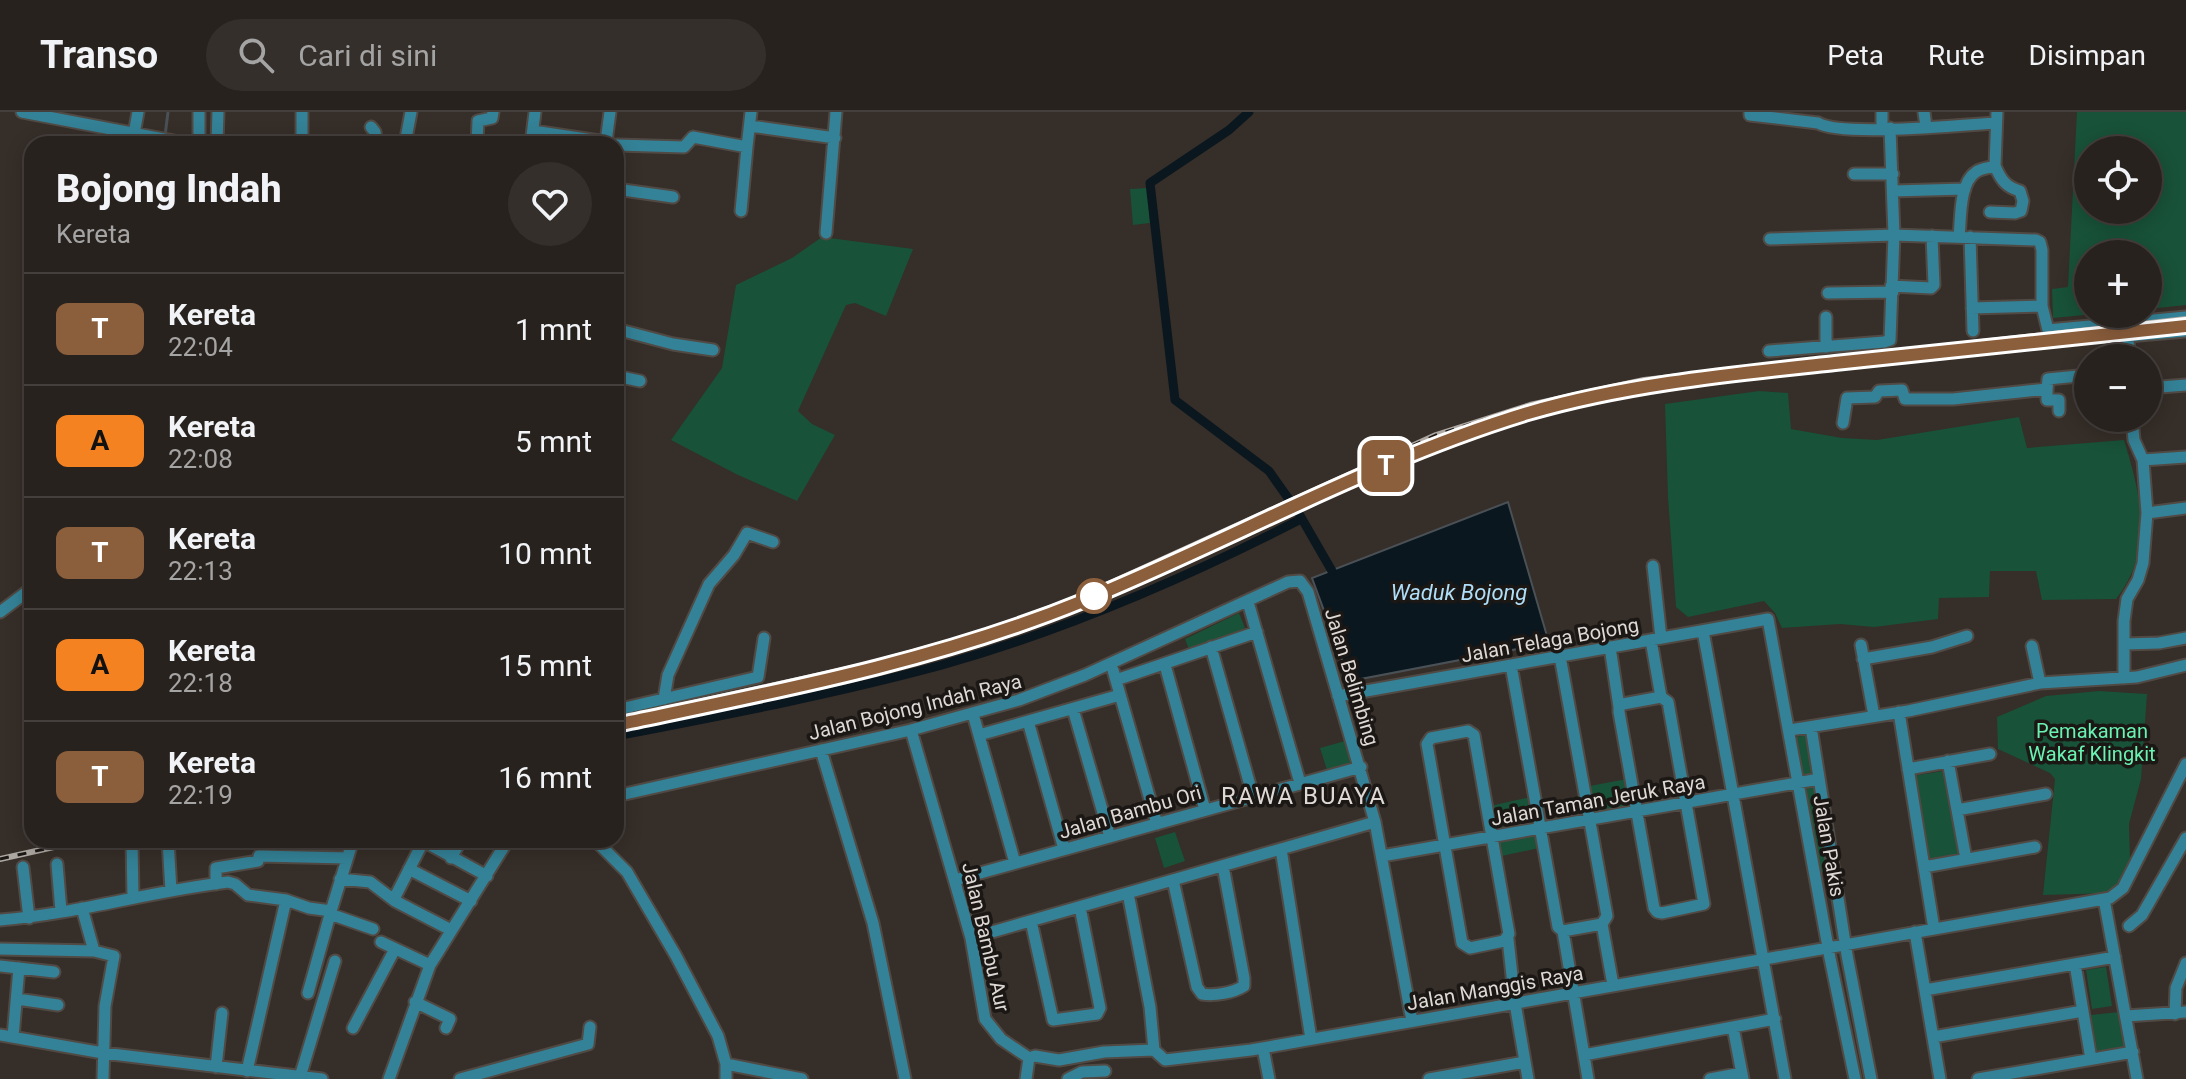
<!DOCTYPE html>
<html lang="id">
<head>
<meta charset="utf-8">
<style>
  body { margin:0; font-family:Roboto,sans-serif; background:#342f2b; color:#f1f3f6; height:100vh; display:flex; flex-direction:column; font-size:30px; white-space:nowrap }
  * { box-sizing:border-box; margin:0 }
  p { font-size:26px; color:#a5a4a4 }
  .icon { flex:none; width:44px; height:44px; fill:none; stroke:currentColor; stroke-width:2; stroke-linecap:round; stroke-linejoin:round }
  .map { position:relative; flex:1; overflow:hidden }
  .side { position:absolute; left:24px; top:24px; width:600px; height:712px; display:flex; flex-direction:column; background:#28221e; border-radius:24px; box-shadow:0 4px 20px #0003,0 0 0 2px #443f3c }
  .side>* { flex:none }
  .badge { padding:0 16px; border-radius:12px; font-size:28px; line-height:52px }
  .buttons { position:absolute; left:2074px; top:24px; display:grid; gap:16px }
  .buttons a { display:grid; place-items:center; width:88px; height:88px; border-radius:50%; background:#28221e; box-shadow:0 4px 20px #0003,0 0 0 2px #443f3c; font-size:40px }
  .map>.badge { position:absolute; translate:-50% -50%; box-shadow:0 0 0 4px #fff }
  .round { display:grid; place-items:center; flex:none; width:84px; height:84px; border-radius:42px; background:#342f2b }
  .summary { display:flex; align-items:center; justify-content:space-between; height:136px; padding:0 32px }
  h1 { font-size:38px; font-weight:800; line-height:60px }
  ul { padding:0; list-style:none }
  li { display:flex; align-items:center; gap:24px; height:112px; padding:0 32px; border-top:2px solid #443f3c }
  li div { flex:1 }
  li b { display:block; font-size:30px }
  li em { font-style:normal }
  li .badge { min-width:88px; font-weight:700; text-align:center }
  header { display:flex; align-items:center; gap:48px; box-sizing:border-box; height:112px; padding:0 40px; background:#28221e; border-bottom:2px solid #443f3c }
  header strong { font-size:38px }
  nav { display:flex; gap:44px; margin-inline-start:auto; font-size:28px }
  .search { width:560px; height:72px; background:#342f2b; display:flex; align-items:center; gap:20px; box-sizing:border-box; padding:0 28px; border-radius:44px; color:#a5a4a4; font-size:30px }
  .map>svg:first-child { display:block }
  .green { fill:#185238; fill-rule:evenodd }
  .water { fill:#0a171f; stroke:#4a5156; stroke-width:2 }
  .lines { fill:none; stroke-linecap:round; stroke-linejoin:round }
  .stream { stroke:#4a5156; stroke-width:3 }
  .canal { stroke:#0a171f; stroke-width:9 }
  .minor-casing { stroke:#514944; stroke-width:15 }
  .minor { stroke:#348297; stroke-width:11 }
  .rail-casing { stroke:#aea8a3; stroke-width:6 }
  .rail { stroke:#1b1714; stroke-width:3; stroke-dasharray:9; stroke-linecap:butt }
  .line-casing { stroke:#fff; stroke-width:18 }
  .line { stroke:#8b5e3c; stroke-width:12 }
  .stop-dot { fill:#fff; stroke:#8b5e3c; stroke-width:4 }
  .labels { text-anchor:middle; stroke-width:7; stroke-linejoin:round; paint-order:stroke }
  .street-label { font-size:20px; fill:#ded9d5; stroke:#1b1714 }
  .park-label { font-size:20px; fill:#69f2b1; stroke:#1b1714 }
  .water-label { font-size:22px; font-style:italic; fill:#afdef8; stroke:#1b1714 }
  .quarter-label { font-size:24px; letter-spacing:2px; fill:#ded9d5; stroke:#1b1714 }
</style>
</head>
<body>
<header>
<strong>Transo</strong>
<div class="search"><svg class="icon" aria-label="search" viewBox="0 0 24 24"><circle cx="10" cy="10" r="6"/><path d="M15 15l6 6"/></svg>Cari di sini</div>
<nav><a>Peta</a><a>Rute</a><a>Disimpan</a></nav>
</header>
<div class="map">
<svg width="2186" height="967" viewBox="0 0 2186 967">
  <rect width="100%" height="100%" fill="#362e28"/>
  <!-- green -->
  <path class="green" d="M2077,0h109v193l-38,4v-55h-60v60h7l-42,4 -1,-29 16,-2zM2088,38h60v60h-60z
    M1147,76l3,35 -17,2 -3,-36z
    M822,125l91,12 -27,67 -31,-13 -9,2 -48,106 14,13 23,11 -38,66 -61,-27 -65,-34 51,-72 14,-83 56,-27z
    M1759,279l29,2 3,36 51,9 35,2 142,-23 8,31 97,-8c17,56 31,109 -8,159l-74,1 -6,-29h-46l-1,26 -50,1 -1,21 -64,8 -34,-3 -58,4 -7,-15 -11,-12 -76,16 -12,-10 -8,-110 -3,-93z
    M1239,501l6,15 -54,27 -6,-16z
    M2099,579l48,3 -6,85 -12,45 1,36 -17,33 -70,2 12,-116 -5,-6 -52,-24 -1,-32 49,-21z
    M1810,623l7,42 -16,3 -7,-43z
    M1345,629l7,21 -25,8 -7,-22z
    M1949,658l16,87 -38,6 -14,-87z
    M1627,667l6,28 -44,8 -5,-28z
    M1817,672l15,87 -14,2 -16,-87z
    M1535,684l5,24 -46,8 -4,-22z
    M1535,719l4,17 -42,9 -3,-17z
    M1175,720l10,29 -21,7 -9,-30z
    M2106,855l6,39 -20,3 -6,-39z
    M2119,900l6,38 -27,5 -7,-40z"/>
  <!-- water -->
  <path class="water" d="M1508,390l41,141 -199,38 -38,-103z"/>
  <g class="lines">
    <!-- stream -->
    <path class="stream" d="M165,24l3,-24"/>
    <!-- canal -->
    <path class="canal" d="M1249,0l-20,18 -79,53 25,217 94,71 29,41 34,59
      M616,624c109,-21 219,-42 326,-71 120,-34 248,-89 359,-146"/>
    <!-- minor casing -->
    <g class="minor-casing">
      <path id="minor" d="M22,0l168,32
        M199,0v32
        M610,0l-4,30 5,2
        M1750,0v3l68,8c24,14 144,2 178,0
        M1882,0v16
        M1924,0l2,15
        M751,14l84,12
        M371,15l4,5 2,12
        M533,19l73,11
        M134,22l4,-22
        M217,32l1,-32
        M302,32v-32
        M405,32l6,-32
        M477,32l1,-23 14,-3 1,-6
        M531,32l4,-32
        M617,33l67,2 9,-10 54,10 4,-35
        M1854,62h39
        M616,77l57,8
        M1893,79l72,-2
        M741,99l6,-64
        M1990,100l25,1 6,-2 2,-10 -3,-10c-14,-4 -19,-11 -25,-25
        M826,121l10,-121
        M1959,125c2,-18 0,-54 17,-65 5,-4 13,-4 19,-6l2,-54
        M1970,125l3,94
        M1770,127l124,-4 142,5 4,2 2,8v56l6,24 138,-13
        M1891,174l40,2 3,-3 -2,-49
        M1828,181l65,-1
        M1972,196l70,-2
        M1826,205v30
        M616,217l57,15 40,6
        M1769,239l115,-9 6,-2 4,-105 -4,-107
        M2129,246l-1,-22 58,-5
        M616,264l24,5
        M2148,276l38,-3
        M2047,277v11h12v11
        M1843,311l4,-25 28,-1 4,-6 23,-1 3,9h48l94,-10 1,-10 40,-4
        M2143,348l43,-3
        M2147,401l39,-5
        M1653,454l8,72
        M1248,490l52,181
        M0,500l32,-24
        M1703,519l82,448
        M1651,528l10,57
        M2125,532l34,-1 27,-5
        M1861,533l13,71
        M2032,534l8,37
        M1211,535l42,149
        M1610,535l9,60
        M1863,547l69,-12 35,-11
        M1165,553l40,145
        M1511,553l47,262 5,4 39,-7 5,-8 -47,-260
        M1113,558l44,154
        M2124,566v-57l3,-22 11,-19 5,-17 4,-50 -4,-53 -9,-20 -2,-22
        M1116,568l141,-48
        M1338,584l430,-77 62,339 25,121
        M1661,585l7,5 36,202 -42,9 -5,-1 -3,-4 -35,-196v-5l4,-3z
        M664,587l4,-24 41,-91 25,-29 13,-22 26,9
        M1073,597l37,128
        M616,598l142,-33 6,-39
        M1899,600l35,217
        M973,602l42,149
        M1028,609l36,128
        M1811,615l36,228 24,124
        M911,618l60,208 14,81 16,20 28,19 6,-2 24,4 45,-8 50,-2
        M1790,618l118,-19 132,-28 97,-6 49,-12
        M1468,619l6,4 35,199 -5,7 -34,7 -8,-5 -35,-199 4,-6z
        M979,623l141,-40
        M821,638l52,173 32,156
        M1948,649l18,98
        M1908,657l82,-15
        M616,684l295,-66 108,-30 66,-25 203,-93 12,-1 8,11 67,230 37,199
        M1957,698l89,-16
        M168,728l3,51
        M595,728l32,32 49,84 42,80 8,28v15
        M423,729l64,35
        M132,730l1,55
        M1281,737l30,190
        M1382,744l437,-77
        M451,746l10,-18
        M57,752l4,47
        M23,755l6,51
        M1924,755l111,-20
        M409,757l62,32
        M340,767l30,3 25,19 56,29
        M955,768l406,-113
        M1173,768l24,107 5,7c12,2 31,-1 42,-8v-8l-21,-112
        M216,772v-16l42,-7 1,-5 88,2
        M1128,781l22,114 4,43
        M394,787l30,-59
        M2104,787l33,180
        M82,796l12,43
        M330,802l43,15
        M0,808c77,-6 151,-29 228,-38l7,2 13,11 38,5 23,8 22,3 22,-71
        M1031,809l22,99 44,-6 3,-6 -20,-101
        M1602,812l11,61
        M2129,814l13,-11 44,-77
        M1563,819l25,148
        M1915,820l25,147
        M971,826l404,-116
        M1508,827l7,64 13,76
        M381,830l49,23
        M0,837l94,2 20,5 -9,50 -2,73
        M2075,852l16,95
        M0,854l54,6
        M1925,878l190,-33
        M308,881l23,-82
        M17,887l41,6
        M415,890l35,17 -4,9
        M2175,902l1,-26 10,-25
        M2126,904l60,-4
        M1733,915l10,52
        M353,916l42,-79
        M0,923l103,18 219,26
        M13,925l6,-69
        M1933,925l150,-26
        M1263,936l6,31
        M1154,938l11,10 86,-10 859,-152 13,-10 63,-124
        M1584,943l191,-36
        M726,952l76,15
        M216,955l6,-54
        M247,959l39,-171
        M300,965l35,-116
        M389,967l41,-114 78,-125
        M460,967l128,-35 2,-17
        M1026,967l3,-21
        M1068,967l14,-7 23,-1
        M1429,967l96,-17
        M1710,967l32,-6
        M1978,967l155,-27"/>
    </g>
    <!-- minor -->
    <use href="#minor" class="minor"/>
    <!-- rail casing -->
    <g class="rail-casing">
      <path id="rail" d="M616,608l250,-55 117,-32 99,-37 354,-161 94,-30 114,-25 542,-61
        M0,747l85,-19"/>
    </g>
    <!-- rail -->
    <use href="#rail" class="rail"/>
  </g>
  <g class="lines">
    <!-- line casing -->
    <g class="line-casing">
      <path id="line" d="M616,613c157,-33 318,-63 467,-124 149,-61 290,-141 445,-188 99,-29 205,-39 307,-50 117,-12 234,-24 351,-37"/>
    </g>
    <!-- line -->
    <use href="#line" class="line"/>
  </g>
  <!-- markers -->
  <circle class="stop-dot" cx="1094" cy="484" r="16"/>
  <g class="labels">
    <!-- street labels -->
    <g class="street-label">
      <text transform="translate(1550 528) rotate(-10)" y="7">Jalan Telaga Bojong</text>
      <text transform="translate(1352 565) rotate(73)" y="7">Jalan Belimbing</text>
      <text transform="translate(915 595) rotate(-14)" y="7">Jalan Bojong Indah Raya</text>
      <text transform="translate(1598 688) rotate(-10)" y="7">Jalan Taman Jeruk Raya</text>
      <text transform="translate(1130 700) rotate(-16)" y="7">Jalan Bambu Ori</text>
      <text transform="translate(1829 734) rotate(80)" y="7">Jalan Pakis</text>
      <text transform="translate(986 825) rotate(77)" y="7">Jalan Bambu Aur</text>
      <text transform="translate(1495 876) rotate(-10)" y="7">Jalan Manggis Raya</text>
    </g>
    <!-- park labels -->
    <g class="park-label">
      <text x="2092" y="626">Pemakaman<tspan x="2092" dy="23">Wakaf Klingkit</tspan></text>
    </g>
    <!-- water labels -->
    <g class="water-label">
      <text x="1459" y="488">Waduk Bojong</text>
    </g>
    <!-- quarter labels -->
    <g class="quarter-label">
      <text x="1304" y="692">RAWA BUAYA</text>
    </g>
  </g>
</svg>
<div class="buttons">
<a><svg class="icon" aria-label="locate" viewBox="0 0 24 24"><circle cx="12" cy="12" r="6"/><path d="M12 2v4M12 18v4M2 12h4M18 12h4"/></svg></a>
<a>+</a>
<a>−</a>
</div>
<b class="badge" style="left:1386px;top:354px;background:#8b5e3c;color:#fff">T</b>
<section class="side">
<div class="summary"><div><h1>Bojong Indah</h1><p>Kereta</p></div><a class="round"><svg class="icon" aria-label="heart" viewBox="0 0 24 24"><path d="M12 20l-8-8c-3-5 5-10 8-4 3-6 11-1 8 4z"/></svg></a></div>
<ul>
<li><span class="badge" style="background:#8b5e3c;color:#fff">T</span><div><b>Kereta</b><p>22:04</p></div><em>1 mnt</em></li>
<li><span class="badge" style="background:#f58220;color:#111">A</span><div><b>Kereta</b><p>22:08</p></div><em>5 mnt</em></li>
<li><span class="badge" style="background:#8b5e3c;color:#fff">T</span><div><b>Kereta</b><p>22:13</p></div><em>10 mnt</em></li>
<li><span class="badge" style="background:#f58220;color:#111">A</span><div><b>Kereta</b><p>22:18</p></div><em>15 mnt</em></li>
<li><span class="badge" style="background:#8b5e3c;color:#fff">T</span><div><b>Kereta</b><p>22:19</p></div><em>16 mnt</em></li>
</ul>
</section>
</div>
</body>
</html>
